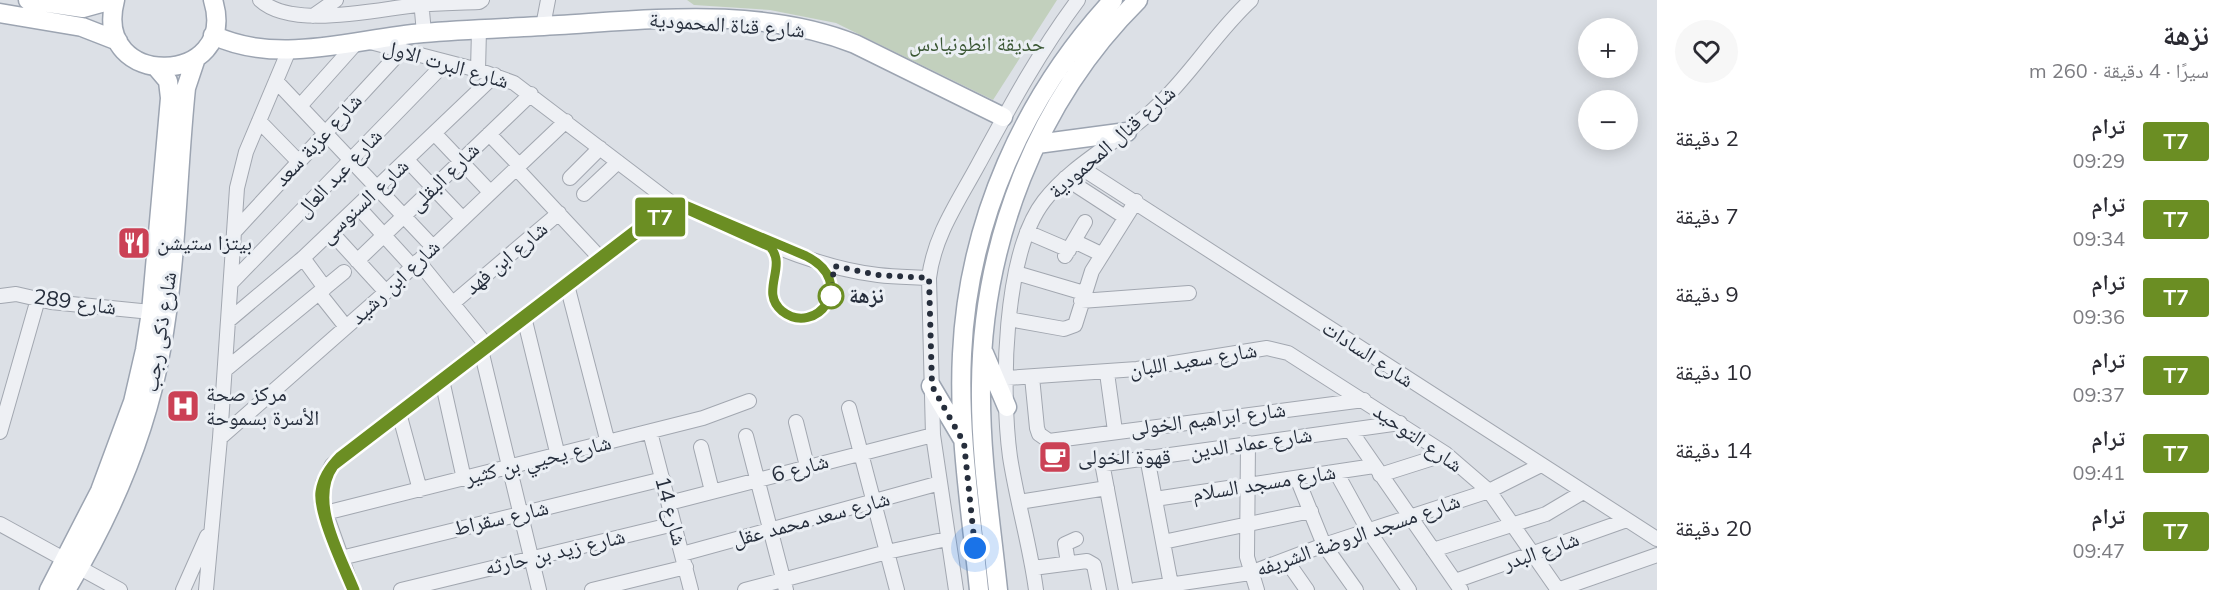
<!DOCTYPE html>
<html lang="ar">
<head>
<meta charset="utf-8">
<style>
  body { margin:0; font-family:Mulish,"Noto Naskh Arabic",sans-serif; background:#f7f7f7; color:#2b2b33; direction:rtl; height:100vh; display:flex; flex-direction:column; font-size:22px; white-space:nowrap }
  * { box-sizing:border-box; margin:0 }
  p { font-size:20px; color:#7c7c81 }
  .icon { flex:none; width:33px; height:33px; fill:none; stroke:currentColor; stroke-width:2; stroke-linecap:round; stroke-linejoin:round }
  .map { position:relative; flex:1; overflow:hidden; direction:ltr }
  .panel { display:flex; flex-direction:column; background:#fff; width:570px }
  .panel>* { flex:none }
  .badge { padding:0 12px; border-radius:4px; font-size:21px; line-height:39px }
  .controls { position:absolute; left:1578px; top:18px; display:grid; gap:12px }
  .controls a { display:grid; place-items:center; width:60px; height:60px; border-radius:50%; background:#fff; box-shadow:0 3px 15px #0003; font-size:30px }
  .you { position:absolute; width:30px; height:30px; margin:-15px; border:4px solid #fff; border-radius:50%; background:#1a73e8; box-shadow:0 0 0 9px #1a73e833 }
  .map>.badge { position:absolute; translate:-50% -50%; box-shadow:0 0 0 3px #fff }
  .round { display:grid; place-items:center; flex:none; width:63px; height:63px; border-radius:32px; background:#f7f7f7 }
  .headline { display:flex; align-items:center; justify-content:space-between; height:102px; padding:0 18px }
  h1 { font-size:28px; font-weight:700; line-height:45px }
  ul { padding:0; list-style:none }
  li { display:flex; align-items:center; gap:18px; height:78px; padding:0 18px }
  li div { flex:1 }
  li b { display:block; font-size:22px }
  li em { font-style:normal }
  li .badge { min-width:66px; font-weight:700; text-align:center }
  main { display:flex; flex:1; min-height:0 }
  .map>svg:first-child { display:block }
  .green { fill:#c2d0bd }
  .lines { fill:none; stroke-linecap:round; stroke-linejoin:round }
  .minor-casing { stroke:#a2a7b0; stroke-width:16 }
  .major-casing { stroke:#9ca4b1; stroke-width:21 }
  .minor { stroke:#eef0f4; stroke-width:14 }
  .major { stroke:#fff; stroke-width:18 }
  .tram { stroke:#767f8f; stroke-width:1.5 }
  .line-casing { stroke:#fff; stroke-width:14 }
  .line { stroke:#6b8e23; stroke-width:9 }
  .walk { stroke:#262e3c; stroke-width:6; stroke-dasharray:0 10.8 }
  .stop-dot { fill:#fff; stroke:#6b8e23; stroke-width:3 }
  .labels { text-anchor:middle; stroke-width:6; stroke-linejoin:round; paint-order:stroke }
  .street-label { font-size:21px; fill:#262e3c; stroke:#ebeff4 }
  .park-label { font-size:21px; fill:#3a5734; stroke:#ebeff4 }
  .poi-label { font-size:21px; fill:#262e3c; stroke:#ebeff4; text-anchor:start }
  .stop-label { font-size:21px; font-weight:bold; fill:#262e3c; stroke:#ebeff4; text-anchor:start }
</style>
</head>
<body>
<main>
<section class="panel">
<div class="headline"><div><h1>نزهة</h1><p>سيرًا · 4 دقيقة · 260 m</p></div><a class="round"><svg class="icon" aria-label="heart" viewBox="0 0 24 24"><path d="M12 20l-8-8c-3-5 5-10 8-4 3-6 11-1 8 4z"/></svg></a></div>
<ul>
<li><span class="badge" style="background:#6b8e23;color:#fff">T7</span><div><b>ترام</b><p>09:29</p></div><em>2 دقيقة</em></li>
<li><span class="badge" style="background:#6b8e23;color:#fff">T7</span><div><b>ترام</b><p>09:34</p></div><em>7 دقيقة</em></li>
<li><span class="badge" style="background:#6b8e23;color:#fff">T7</span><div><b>ترام</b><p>09:36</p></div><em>9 دقيقة</em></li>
<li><span class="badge" style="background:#6b8e23;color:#fff">T7</span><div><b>ترام</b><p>09:37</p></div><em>10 دقيقة</em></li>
<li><span class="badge" style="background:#6b8e23;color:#fff">T7</span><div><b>ترام</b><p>09:41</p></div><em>14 دقيقة</em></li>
<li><span class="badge" style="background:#6b8e23;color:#fff">T7</span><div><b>ترام</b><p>09:47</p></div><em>20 دقيقة</em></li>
</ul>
</section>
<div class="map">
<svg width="1657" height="590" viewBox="0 0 1657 590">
  <rect width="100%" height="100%" fill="#dce0e6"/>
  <!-- green -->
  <path class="green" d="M687,0h370l-64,100 -157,-77 -66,-13 -76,-5z"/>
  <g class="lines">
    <!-- minor casing -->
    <g class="minor-casing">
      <path id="minor" d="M260,0c32,30 118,9 158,5 20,-2 41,-2 61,-3l3,-2
        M421,0l3,33
        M313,16l23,-16
        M543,26l5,-26
        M370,42l108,28 36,13 163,124
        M478,70l1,-40
        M276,81l157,166
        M300,106l58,-65
        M259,121l40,41
        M435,134l55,58
        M489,134l30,31
        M407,160l56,59
        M1080,167l577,372
        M516,168l85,91
        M570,178l30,-30
        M1065,178l60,39
        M584,194l34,-32
        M358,207l54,59
        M235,231l167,-181
        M331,232l55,60
        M1027,232l42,18
        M1074,241l27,13
        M1065,256l20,-34
        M303,258l22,30
        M357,261l174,-167
        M418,261l69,85
        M1016,273l68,20
        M231,283l215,-221
        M567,285l41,158
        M319,293l27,34
        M0,296l16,-2 35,8 100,10
        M1081,301l108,-8
        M453,303l106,-90
        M524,317l34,139
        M1009,319l55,10 11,-4 17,-54 44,-70
        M228,321l75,-63 192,-183
        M481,350l58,240
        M225,370l119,-98
        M1107,373l8,58
        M1032,377l5,51 2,6 10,7 315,-41
        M1007,378l130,-9 130,-21 21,5 158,101 43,37 69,99
        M442,380l22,99
        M849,408l48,182
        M399,413l21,77
        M796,422l11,44
        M1350,430l111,160
        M0,432l38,-133
        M650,432l41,158
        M746,436l40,154
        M220,438l166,-146 180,-171
        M1248,443l-1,114 10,33
        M701,447l11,44
        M1147,457l25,133
        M1336,472l32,58 41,60
        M1380,475l66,-21
        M1297,478l27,67 32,45
        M1155,499l219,-33
        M1019,502l88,-14
        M669,503l264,-68
        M325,513l378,-95 46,-17
        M0,524l120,66
        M1163,542l148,-31
        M1433,550l113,-36 37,-22
        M682,554l258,-71
        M341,558l322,-79
        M1286,560l21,30
        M1068,563l-3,-19 11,-5
        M1033,568l54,-7 7,4 5,25
        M1455,581l172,-61
        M183,590l24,-54
        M206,590l14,-152 17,-250 9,-36 43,-102
        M353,590l-32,-90 2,-17 9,-18 330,-252 21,-7c64,27 126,61 195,69 17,2 34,2 51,3
        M401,590l273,-66
        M592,590l94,-23
        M745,590l142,-38 60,-13
        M956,590l-23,-155 -4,-157c5,-42 29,-76 49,-113 31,-57 61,-113 100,-165
        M1036,590c-6,-45 -19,-88 -26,-133 -9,-66 -7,-203 34,-256 29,-38 77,-60 111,-93 36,-33 60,-75 96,-108
        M1126,590l-23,-122 2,-4 295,-41
        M1135,590l115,-17 74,-28 165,-54 52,-26
        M1557,590l100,-35"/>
    </g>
    <!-- major casing -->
    <g class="major-casing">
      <path id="major" d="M28,0l55,8 29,-8
        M115,0c-24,91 125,87 98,0
        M0,13l82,14 36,14
        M213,35c66,31 140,4 210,-2 45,-4 90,-5 136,-8 98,-6 203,-18 296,19l148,73
        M1037,144l90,-12
        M984,353l23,54
        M931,386l31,52
        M49,590l51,-99 33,-89 12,-52 6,-38 19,-214 -2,-17 -11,-13
        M66,590c44,-73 80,-155 95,-240 16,-86 16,-175 25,-262l10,-30
        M979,590c-8,-78 -21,-158 -17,-236 6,-132 62,-258 151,-354
        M998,590c-7,-67 -18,-136 -17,-204 1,-142 55,-285 157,-386"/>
    </g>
    <!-- minor -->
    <use href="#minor" class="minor"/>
    <!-- major -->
    <use href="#major" class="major"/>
    <!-- tram -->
    <path class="tram" d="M352,590c-18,-43 -51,-96 -12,-134l310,-238 25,-13h10l135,57 10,14 2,10 -1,10 -12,16 -19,6 -18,-7 -7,-8 -4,-20 6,-22 -7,-14 -87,-39 -30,14 -319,244c-24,35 6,88 21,124"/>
  </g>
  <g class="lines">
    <!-- line casing -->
    <g class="line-casing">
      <path id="line" d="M352,590c-9,-22 -35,-77 -32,-98 2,-15 10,-26 20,-36l310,-238 25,-13h10l121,51c53,26 10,82 -24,55 -23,-19 6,-45 -12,-64l-87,-39 -30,14 -319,244c-25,35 7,89 21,124"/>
    </g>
    <!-- line -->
    <use href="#line" class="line"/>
    <!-- walk -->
    <path class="walk" d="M831,296l3,-30 44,9 51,3 3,108 32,57 11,105"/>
  </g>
  <!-- icons -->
  <defs>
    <g id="restaurant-square" transform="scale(1.725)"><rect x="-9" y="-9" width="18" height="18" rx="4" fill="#cb4155" stroke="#ebeff4"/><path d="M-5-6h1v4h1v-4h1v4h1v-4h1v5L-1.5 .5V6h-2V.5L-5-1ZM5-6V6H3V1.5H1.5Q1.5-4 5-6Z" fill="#fff"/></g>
    <g id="hospital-square" transform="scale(1.725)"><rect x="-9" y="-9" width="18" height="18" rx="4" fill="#cb4155" stroke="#ebeff4"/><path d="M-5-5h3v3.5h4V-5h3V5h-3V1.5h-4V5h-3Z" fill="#fff"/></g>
    <g id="cafe-square" transform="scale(1.725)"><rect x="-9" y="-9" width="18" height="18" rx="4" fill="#cb4155" stroke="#ebeff4"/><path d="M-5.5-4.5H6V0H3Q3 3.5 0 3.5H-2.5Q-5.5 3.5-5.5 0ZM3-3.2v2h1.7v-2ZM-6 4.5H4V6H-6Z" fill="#fff"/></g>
  </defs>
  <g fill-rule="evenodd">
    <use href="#restaurant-square" x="134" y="243"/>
    <use href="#hospital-square" x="183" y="406"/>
    <use href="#cafe-square" x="1055" y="457"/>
  </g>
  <!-- markers -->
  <circle class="stop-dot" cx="831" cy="296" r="12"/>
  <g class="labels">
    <!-- street labels -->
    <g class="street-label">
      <text transform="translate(727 25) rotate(4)" y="7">شارع قناة المحمودية</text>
      <text transform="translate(446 64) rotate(16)" y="7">شارع البرت الاول</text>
      <text transform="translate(318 140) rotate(-47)" y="7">شارع عزبة سعد</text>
      <text transform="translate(1112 142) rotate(-41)" y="7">شارع قنال المحمودية</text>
      <text transform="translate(339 173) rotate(-46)" y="7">شارع عبد العال</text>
      <text transform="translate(444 177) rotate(-44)" y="7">شارع البقلى</text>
      <text transform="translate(364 201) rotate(-43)" y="7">شارع السنوسى</text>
      <text transform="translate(506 258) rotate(-40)" y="7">شارع ابن فهد</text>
      <text transform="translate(395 282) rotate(-43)" y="7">شارع ابن رشيد</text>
      <text transform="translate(75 302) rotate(8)" y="7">شارع 289</text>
      <text transform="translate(160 332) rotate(-81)" y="7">شارع ذكى رجب</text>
      <text transform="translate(1368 354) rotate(33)" y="7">شارع السادات</text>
      <text transform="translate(1193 360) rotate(-9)" y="7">شارع سعيد اللبان</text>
      <text transform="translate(1208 419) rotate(-7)" y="7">شارع ابراهيم الخولى</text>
      <text transform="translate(1418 438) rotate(35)" y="7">شارع التوحيد</text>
      <text transform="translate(1251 443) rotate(-8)" y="7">شارع عماد الدين</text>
      <text transform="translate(538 460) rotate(-14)" y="7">شارع يحيي بن كثير</text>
      <text transform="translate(800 468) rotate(-15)" y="7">شارع 6</text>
      <text transform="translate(1264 483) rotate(-9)" y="7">شارع مسجد السلام</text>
      <text transform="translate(671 511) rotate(75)" y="7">شارع 14</text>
      <text transform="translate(501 518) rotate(-13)" y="7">شارع سقراط</text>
      <text transform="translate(811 519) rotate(-15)" y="7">شارع سعد محمد عقل</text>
      <text transform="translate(1358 535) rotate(-19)" y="7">شارع مسجد الروضة الشريفه</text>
      <text transform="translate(1541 551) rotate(-19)" y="7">شارع البدر</text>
      <text transform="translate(555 552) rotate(-13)" y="7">شارع زيد بن حارثه</text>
    </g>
    <!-- park labels -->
    <g class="park-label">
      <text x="977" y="51">حديقة انطونيادس</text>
    </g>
    <!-- poi labels -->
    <g class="poi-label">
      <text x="157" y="250">بيتزا ستيشن</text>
      <text x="206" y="401">مركز صحة<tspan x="206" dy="24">الأسرة بسموحة</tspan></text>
      <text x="1078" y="464">قهوة الخولى</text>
    </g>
    <!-- stop labels -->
    <g class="stop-label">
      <text x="849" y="303">نزهة</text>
    </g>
  </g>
</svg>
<div class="controls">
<a>+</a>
<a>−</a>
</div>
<div class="you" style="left:975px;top:548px"></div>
<b class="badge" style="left:660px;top:217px;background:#6b8e23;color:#fff">T7</b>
</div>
</main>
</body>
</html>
